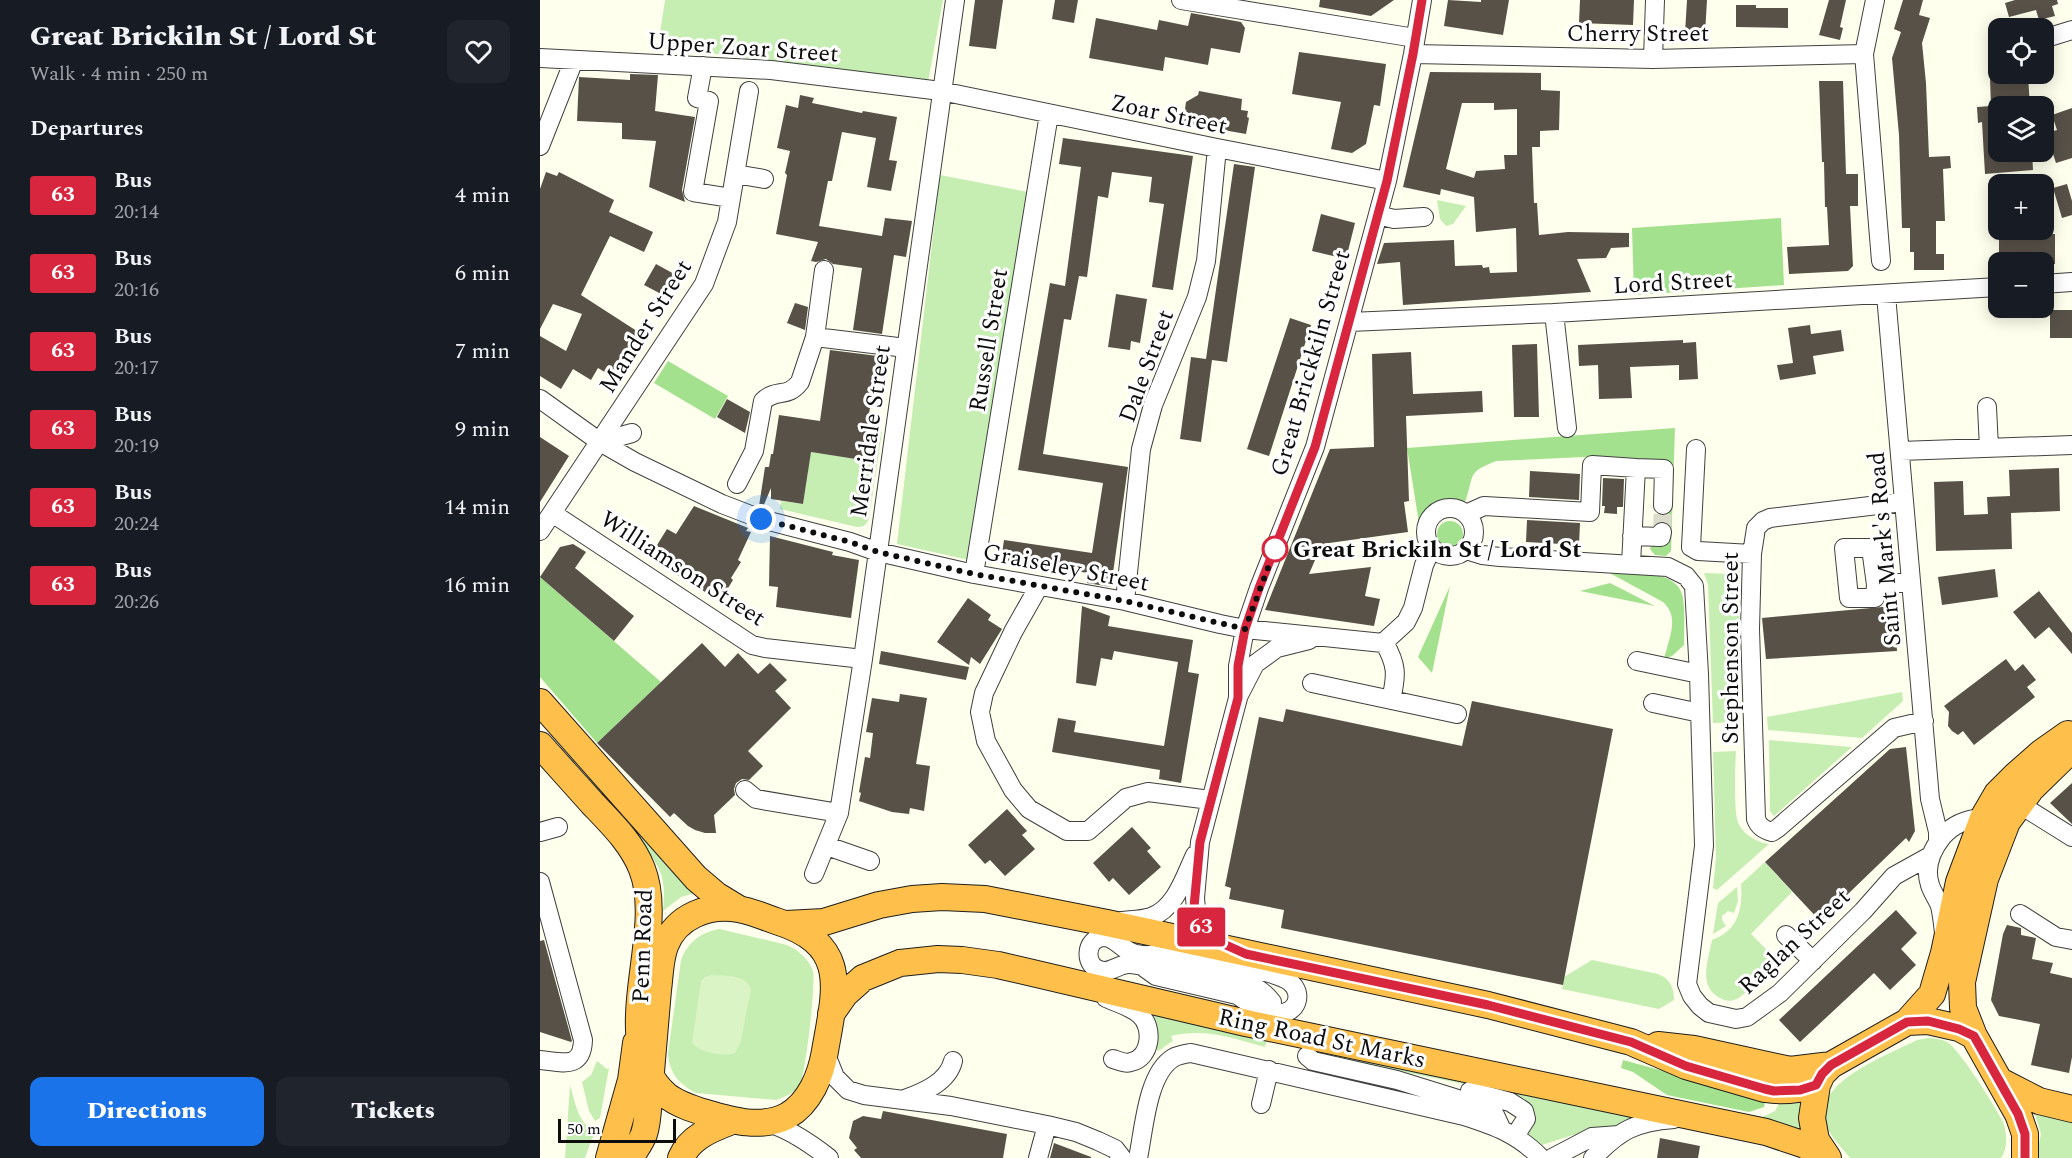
<!DOCTYPE html>
<html lang="en">
<head>
<meta charset="utf-8">
<style>
  body { margin:0; font-family:Spectral,serif; background:#20242c; color:#f1f3f6; height:100vh; display:flex; flex-direction:column; font-size:22px; white-space:nowrap }
  * { box-sizing:border-box; margin:0 }
  p { font-size:20px; color:#9ea1a6 }
  .icon { flex:none; width:33px; height:33px; fill:none; stroke:currentColor; stroke-width:2; stroke-linecap:round; stroke-linejoin:round }
  .map { position:relative; flex:1; overflow:hidden }
  .drawer { display:flex; flex-direction:column; background:#171b24; width:540px }
  .drawer>* { flex:none }
  .badge { padding:0 12px; border-radius:4px; font-size:21px; line-height:39px }
  .controls { position:absolute; left:1448px; top:18px; display:grid; gap:12px }
  .controls a { display:grid; place-items:center; width:66px; height:66px; border-radius:12px; background:#171b24; box-shadow:0 3px 15px #0003; font-size:30px }
  .scale { position:absolute; left:18px; bottom:15px; width:118px; box-sizing:border-box; padding-left:6px; border:3px solid #0d0d0d; border-top:0; font-size:16px; line-height:21px; white-space:nowrap; color:#0d0d0d; -webkit-text-stroke:4px #fff; paint-order:stroke }
  .you { position:absolute; width:30px; height:30px; margin:-15px; border:4px solid #fff; border-radius:50%; background:#1a73e8; box-shadow:0 0 0 9px #1a73e833 }
  .map>.badge { position:absolute; translate:-50% -50%; box-shadow:0 0 0 3px #fff }
  h2 { padding:0 30px; font-size:22px; line-height:54px }
  .round { display:grid; place-items:center; flex:none; width:63px; height:63px; border-radius:12px; background:#20242c }
  .head { display:flex; align-items:center; justify-content:space-between; height:102px; padding:0 30px }
  h1 { font-size:28px; font-weight:800; line-height:45px }
  .primary-button { display:flex; gap:12px; margin-top:auto; padding:12px 30px }
  .primary-button a { flex:1; height:69px; border-radius:12px; background:#1a73e8; color:#fff; font-size:24px; font-weight:800; line-height:69px; text-align:center }
  .primary-button a+a { background:#20242c; color:#f1f3f6 }
  ul { padding:0; list-style:none }
  li { display:flex; align-items:center; gap:18px; height:78px; padding:0 30px }
  li div { flex:1 }
  li b { display:block; font-size:22px }
  li em { font-style:normal }
  li .badge { min-width:66px; font-weight:700; text-align:center }
  main { display:flex; flex:1; min-height:0 }
  .map>svg:first-child { display:block }
  .green { fill:#c6eeb2 }
  .forest { fill:#a4e18f }
  .pitch { fill:#dbf4c5 }
  .building { fill:#575148; fill-rule:evenodd }
  .lines { fill:none; stroke-linecap:round; stroke-linejoin:round }
  .minor-tunnel { stroke:#dbdbcb; stroke-width:18; stroke-dasharray:18 9; stroke-linecap:butt }
  .minor-casing { stroke:#404040; stroke-width:20 }
  .highway-casing { stroke:#1e1e1e; stroke-width:28 }
  .minor { stroke:#fff; stroke-width:18 }
  .highway { stroke:#ffc04b; stroke-width:26 }
  .line-casing { stroke:#fff; stroke-width:14 }
  .line { stroke:#d7263d; stroke-width:9 }
  .walk { stroke:#0d0d0d; stroke-width:6; stroke-dasharray:0 10.8 }
  .stop-dot { fill:#fff; stroke:#d7263d; stroke-width:3 }
  .labels { text-anchor:middle; stroke-width:6; stroke-linejoin:round; paint-order:stroke }
  .street-label { font-size:24px; fill:#0d0d0d; stroke:#fff }
  .stop-label { font-size:24px; font-weight:bold; fill:#0d0d0d; stroke:#fff; text-anchor:start }
</style>
</head>
<body>
<main>
<section class="drawer">
<div class="head"><div><h1>Great Brickiln St / Lord St</h1><p>Walk · 4 min · 250 m</p></div><a class="round"><svg class="icon" aria-label="heart" viewBox="0 0 24 24"><path d="M12 20l-8-8c-3-5 5-10 8-4 3-6 11-1 8 4z"/></svg></a></div>
<h2>Departures</h2>
<ul>
<li><span class="badge" style="background:#d7263d;color:#fff">63</span><div><b>Bus</b><p>20:14</p></div><em>4 min</em></li>
<li><span class="badge" style="background:#d7263d;color:#fff">63</span><div><b>Bus</b><p>20:16</p></div><em>6 min</em></li>
<li><span class="badge" style="background:#d7263d;color:#fff">63</span><div><b>Bus</b><p>20:17</p></div><em>7 min</em></li>
<li><span class="badge" style="background:#d7263d;color:#fff">63</span><div><b>Bus</b><p>20:19</p></div><em>9 min</em></li>
<li><span class="badge" style="background:#d7263d;color:#fff">63</span><div><b>Bus</b><p>20:24</p></div><em>14 min</em></li>
<li><span class="badge" style="background:#d7263d;color:#fff">63</span><div><b>Bus</b><p>20:26</p></div><em>16 min</em></li>
</ul>
<div class="primary-button"><a>Directions</a><a>Tickets</a></div>
</section>
<div class="map">
<svg width="1532" height="1158" viewBox="0 0 1532 1158">
  <rect width="100%" height="100%" fill="#ffffed"/>
  <!-- green -->
  <path class="green" d="M125,0h278l-15,82 -270,-36z
    M400,175l88,17 -59,368 -72,-16z
    M897,200l29,6 -13,18 -7,2 -6,-7z
    M327,430l15,2 -13,87c-3,6 -5,8 -12,8l-77,-18 1,-8 22,3 5,-32 -8,-22 62,10z
    M1189,560l11,1 -2,114 2,47 -27,1 -5,-138 -4,-12 24,1z
    M1362,692l1,9 -41,37 -94,-8 -1,-13z
    M1229,740l83,7 -78,69 -4,-5z
    M1196,751c-1,17 -2,53 1,68 3,14 19,23 32,25l-52,46 -4,-2 3,-31 -3,-105z
    M53,777l78,93 24,23 -14,4 -18,14c1,-12 2,-24 -2,-37 -9,-27 -55,-68 -76,-91z
    M1225,862l27,30 -41,42 26,26c-12,12 -23,27 -37,37 -5,4 -12,5 -18,2 -25,-11 -14,-38 -10,-59 26,-9 31,-31 29,-56z
    M1197,887l1,14 -4,12 -6,-2 -6,5v4l4,6 -13,8 5,-31z
    M179,929l68,16c11,5 22,14 26,26 3,10 -7,98 -12,110 -4,11 -15,16 -25,19l-80,-7c-17,-9 -27,-20 -28,-40l13,-93c7,-18 19,-27 38,-31z
    M1052,960l66,14c12,5 16,13 16,26l-15,9 -97,-20 2,-12z
    M604,1008l124,27 -3,12c-34,-9 -59,-19 -94,-11l2,5 -15,10 -5,-6z
    M1388,1038c6,0 13,1 19,4 11,5 50,67 56,80 4,11 5,27 -2,36h-151c-7,-9 -17,-19 -23,-30 -22,-43 61,-73 90,-88z
    M774,1045l320,71 -20,11 -31,8h-10l-31,10 -16,-13 6,-12 -54,-33 -166,-34z
    M57,1061l10,8 2,-1 -9,50 -5,3 -6,-10 -7,-29 9,-7z
    M30,1085c6,20 7,34 24,48l-9,25h-20z
    M1262,1099l1,34 -47,-13 19,-9 6,-11z
    M1493,1108l39,14v36h-36l5,-24z"/>
  <!-- forest -->
  <path class="forest" d="M1241,218l3,67 -150,10 -2,-67z
    M128,361l60,35 -13,23 -61,-36z
    M1135,428l-4,123 -5,5 -11,-1 -5,-6 2,-5 16,-12 1,-27 -7,-44 -6,-1 -72,-3 -88,4c-31,12 -21,15 -31,41l-27,3 -10,7 -9,11 -12,-75z
    M897 534a13 13 0 1 1 26 0a13 13 0 1 1-26 0Z
    M1066,571c23,2 73,-3 77,27 2,15 1,31 1,47l-12,11 -8,3c5,-21 16,-42 -1,-57z
    M0,577l121,105 -64,61 -57,-66z
    M1070,583l45,23 -75,-15z
    M910,586l-18,87 -14,-16z
    M1083,1060l143,39 -2,8 -15,5 -82,-17 -34,-23 -12,-4z"/>
  <!-- pitch -->
  <path class="pitch" d="M171,975c14,1 36,-1 40,15l-11,54 -5,9c-12,4 -35,0 -43,-10l9,-62 4,-4z"/>
  <!-- building -->
  <path class="building" d="M435,0h28l-7,49 -27,-3z
    M515,0h23l-4,23 -22,-4z
    M780,0h74l-23,16 -52,-9z
    M908,0l33,2v-2h28l-6,35 -59,-9z
    M1040,0h54l-1,25 -54,-2z
    M1147,0h20l-2,34 -20,-1z
    M1289,0h17l-6,27 3,1 -3,12 -21,-5z
    M1363,0h20l-4,15 11,3 -8,25 4,40 3,74 21,-1 1,12 -8,1 2,52h-9v33h8v16h-30v-18h-4v-24h-8l-3,-93 -7,-77 9,-26 -7,-3z
    M1475,0h42l1,4 -6,2 3,10 -16,4 -3,-10 -27,7 -4,-14z
    M1196,5h20v3h32v20l-52,-1z
    M651,13l50,9 4,6 -5,25 -29,-5 -3,17 -43,-8 -2,14 -74,-13 7,-40 61,12 2,-10 29,6z
    M759,52l87,12 -6,42 -6,-1 -8,39 -14,9 -21,-4 10,-47 -49,-8z
    M890,72l111,1v17l19,1 -1,39 -19,1v16h-8l2,56h3l2,32 29,-3 61,1v14l-18,1 -5,10 -29,1 14,33 -188,13 -3,-43 -23,2 7,-21 70,-3 1,26 27,-1 1,3 6,-1 1,6 27,-1 -1,-44 -40,4 -2,-35 -33,-8 -1,6 -37,-8zM922,103h32v7l23,-1v46h-13l1,14 -29,2 -2,7 -28,-9z
    M90,74l28,1 -3,36 40,6 -13,73 3,12 -36,-15 7,-46 -34,-2v-16l-45,-2 2,-44 51,3z
    M1488,76l2,30h-32v46h34l1,18 -48,4 -3,-52 -4,1 -1,-16 14,-1 -1,-28z
    M1279,81h24l3,93h12v32h-8l3,60 -5,5 -59,3 -2,-27 42,-2 -2,-38h-2l-1,-45h-2z
    M659,91l43,8 -1,11 7,1 -1,6 2,1 -3,16 -63,-11 3,-21 12,-7z
    M260,95l14,3 -2,5 50,10 1,-2 34,6 -8,43 8,1 -6,30 -24,-4 9,-49 -34,-6 -10,49h-4l-9,45 63,10 3,-18 27,3 -6,36 -12,-2 -12,79 -29,-4 9,-62 -29,-4 -7,-5 -10,3 -5,-1 7,-19 -42,-8 11,-59 -2,-2 5,-22 -13,-3 9,-43 12,3z
    M1532,108v50l-16,5 -10,-30 11,-3 -5,-15z
    M523,138l130,18 -20,134 -21,-3 12,-83 -15,-2 3,-25 -40,-5 -4,26 -10,-2 -11,81 -8,-1 -8,44 -7,-1 -21,135 85,13 -17,120 -24,-4 1,-10 -87,-13 3,-20 88,13 11,-70 -85,-13 32,-187 15,3 16,-119 -22,-3z
    M694,164l21,3 -28,195 -15,-2 -11,82 -21,-3 11,-82 15,2z
    M6,172l11,4 2,-4 55,28 -5,12 44,20 -9,20 -34,-16 -29,59 62,40 -27,44 -18,-11 -7,12 -18,-11 -12,20 -21,-13v-40l26,15 16,-37 -29,-10 -13,25v-140z
    M1527,184l5,17v14l-10,3 -9,-30z
    M781,214l34,9 -9,36 -34,-8z
    M1515,234v30l-56,-2v-27z
    M116,264l20,11 -11,21 -21,-11z
    M576,294l31,5 -7,44 -9,-2 -1,9 -22,-3z
    M255,303l13,4 -3,23 -18,-7z
    M1510,310h22v28h-22z
    M750,318l21,7 -42,131 -22,-7z
    M1270,325l1,9 30,-4 3,21 -31,5 3,18 -36,6 -3,-15 16,-2 -5,-35z
    M1143,340v3l13,-1 2,37 -19,1v-15l-49,2 2,31 -33,1 -1,-34 -19,1 -1,-21z
    M997,344l2,73h-25l-2,-72z
    M290,350l48,6 -9,58 4,2 -1,10 -5,1 -5,33 -51,-8 -8,52 -32,-5v-11l-8,19 -4,-1 6,-39h4l2,-13h2l6,-39 41,6z
    M871,352l2,42 69,-3 1,21 -77,4 3,85 -5,1 4,30 -86,12 -13,30 62,-7 -6,29 15,3 -6,27 -109,-16 65,-161 44,-2 -2,-93z
    M187,399l23,13 -5,21 -28,-16z
    M0,437l29,19 -29,46z
    M1519,468l1,43 -49,2 1,36 -76,2 -2,-69 29,-1 1,34 24,-1 -1,-17 23,-1 -1,-26z
    M990,471l50,3 -1,26 -50,-3z
    M1063,478l21,1 -1,28h-6v7l-13,-1 1,-7h-3z
    M154,506l54,22 -2,3 5,1 -13,28 3,2 -10,16 2,2 -13,21 -71,-43 18,-29 9,5z
    M987,520l53,3 -1,22 -53,-3z
    M230,536l63,16 -1,3 27,5 -8,58 -75,-11 2,-20 -9,-1z
    M33,544l13,8 -11,16 59,48 -20,25 -74,-64 20,-30z
    M1455,569l3,28 -56,8 -4,-28z
    M1499,591l33,42v21l-23,-27 -14,12 -22,-27z
    M428,598l23,17 -3,5 14,9 -22,35 -9,-7 -2,8 -32,-23z
    M542,606l28,10 -2,10 85,14 -5,32 11,2 -18,109 -22,-4 1,-9 -108,-18 6,-34 18,3 -2,11 90,14 14,-84 -64,-11 -2,9 -11,-2 -5,28 -20,-3z
    M1353,606l4,45 -131,8 -4,-41z
    M162,643l23,24 13,-14 20,21 12,-11 17,17 -12,11 16,17 -43,43 15,15 -14,14 -7,-1 -6,4 -2,6 1,6 -21,20 2,18h-11l-10,-3 -7,-4 -14,-13 -4,4 -73,-74z
    M341,651l88,16 -3,13 -87,-16z
    M1466,659l9,12 8,-7 13,16 -9,7 8,10 -61,48 -11,-14 -5,4 -6,-4 -4,-5 1,-14 -5,-6z
    M360,694l27,4 -11,66 14,2 -6,45 -14,-3 -1,6 -17,-2 -33,-11 2,-8 -2,-1 6,-35 5,1 3,-25 -7,-1 6,-34 27,4z
    M932,701l141,28 -50,256 -282,-57 3,-18 -55,-11 2,-11 -6,-2 34,-169 24,5 3,-13 176,37z
    M1366,747l9,84 -6,11 -3,-4 -86,83 -55,-59 125,-113z
    M1532,783v41l-22,-21z
    M467,809l20,22 -5,4 13,14 -30,27 -15,-16 -5,4 -17,-19z
    M592,827l19,21 -4,3 14,16 -32,28 -16,-17 -4,4 -16,-19z
    M1356,910l21,23 -16,16 15,16 -26,25 -16,-17 -74,69 -21,-22z
    M1467,925l14,3v7l15,3 -4,21 21,4 -3,10 22,5v79l-3,16 -38,-8 9,-41 -41,-8 -8,-16 12,-66z
    M4,940l28,101 -1,1 -31,-10v-91z
    M343,1111l124,23 -4,24h-142l-7,-8 3,-2 -8,-10 4,-17 10,-5 18,3z
    M1120,1138l40,8 -2,12h-41z
    M514,1143l37,14v1h-41z"/>
  <g class="lines">
    <!-- minor-tunnel -->
    <path class="minor-tunnel" d="M1122,532l1,-27"/>
    <!-- minor casing -->
    <g class="minor-casing">
      <path id="minor" d="M641,0l234,38
        M1335,0l-11,54 17,207
        M1503,39l29,-9
        M873,54l240,5 211,-5
        M0,58l231,12 170,21 276,57 170,33
        M1113,59l2,-59
        M163,66l-6,32 12,3 -16,91 38,6
        M0,146l34,-86
        M195,174l29,5
        M838,215l16,4 30,-2
        M1503,284l29,-2
        M1346,295l44,504 8,33v11
        M1014,313l13,115
        M810,322l204,-9 444,-26
        M275,337l9,-67
        M0,399l60,43 35,20 87,42 39,15 89,23 28,10 96,22 151,27 95,23 25,5 138,14 23,-21 7,-14 11,-43 8,-17
        M1447,407l2,41
        M60,442l32,-9
        M1156,449l-5,98 7,4 54,3
        M1360,451l172,-6
        M1096,468l28,1 -1,36
        M197,484l17,-33 9,-50c14,-13 24,-2 37,-19l15,-45 91,11
        M1363,502l-133,16 -7,3 -7,7 -4,26 -2,75 6,190c3,8 8,11 16,13l6,-4 116,-100 30,-7
        M886 532a24 24 0 1 1 48 0a24 24 0 1 1-48 0Z
        M12,513l200,132 13,3 98,11
        M926,514l18,-8 106,6 2,-47 44,3 -5,96
        M0,531l164,-247 23,-62 22,-131
        M1092,536l29,1 1,-5
        M1304,548h27l5,37 -1,13h-26z
        M926,550l16,5 18,2 168,10 18,9 8,10 5,88 5,172 -17,138 5,12 8,10 9,7 27,6 11,-2 33,-24 83,-82 31,-35 36,-20
        M434,574l75,-460
        M1336,585l35,-3
        M499,586l-26,46 -29,61 -4,19 6,29 27,49 16,19 38,22h21l38,-33 22,-6 62,8
        M585,601l16,-152 12,-44 44,-108 9,-36 11,-113
        M844,642c13,23 13,32 7,58
        M1097,661l62,13
        M772,683l145,31
        M699,695l16,-31 22,-16 32,-8
        M1113,703l47,10
        M205,790l11,9 83,14
        M1479,804l53,33
        M0,832l18,-5
        M287,846l43,15
        M274,874l25,-61 24,-154 92,-659
        M0,882l43,158c-1,30 -21,22 -43,20
        M1480,914l36,23 16,3
        M582,921c9,-1 20,-1 29,-4 25,-9 34,-41 44,-62
        M1404,933c-1,-9 -2,-19 -4,-27 -3,-8 -8,-14 -10,-21 -6,-18 1,-34 12,-48 11,-13 24,-18 41,-19
        M1246,935l27,26
        M682,944l-14,-7 -5,-6 -6,-11 -2,-22 5,-56 38,-144v-32l7,-37 14,-41 56,-141 72,-266 26,-127 9,-54
        M602,966l14,10 81,19c14,9 23,18 41,18 19,1 26,-19 12,-31 -14,-12 -94,-25 -117,-30h-8l-21,4
        M639,968c-9,0 -19,1 -27,0 -8,-1 -15,-4 -23,-4 -10,0 -17,8 -26,7 -20,-3 -19,-33 1,-34 12,0 18,14 32,17 7,1 15,2 22,5 7,2 14,6 21,9 32,10 71,5 93,34
        M566,998c11,5 26,9 34,17 14,12 11,43 -9,47 -5,2 -12,-1 -18,-3
        M285,1052l10,25 13,13 16,5 87,11 96,19 29,7 22,9 17,8 7,9
        M767,1056l6,5 84,19 90,28 8,7 6,13
        M930,1091l40,11 14,9 2,8 -11,17
        M365,1099c19,-7 43,-17 48,-38
        M721,1104l8,-34
        M228,1123c22,6 43,21 61,35
        M498,1158l9,-33
        M598,1158c6,-28 9,-84 35,-100 5,-3 12,-4 18,-5l273,63c31,10 54,18 77,42
        M1012,1158l40,-21 27,-2
        M1053,1158c27,-28 42,-36 81,-39"/>
    </g>
    <!-- highway casing -->
    <g class="highway-casing">
      <path id="highway" d="M0,702l156,176 20,17 23,14
        M0,745c17,19 35,39 52,58 19,20 40,40 50,66 26,66 -36,173 24,226 11,9 27,14 40,18 27,8 55,16 81,3 23,-13 34,-41 38,-65 11,-63 25,-107 -49,-130 -12,-4 -25,-10 -38,-12 -29,-5 -62,7 -73,37 -5,13 -5,29 -7,44 -3,35 -6,70 -9,105 -1,13 -1,27 -5,39 -3,8 -9,16 -14,24
        M246,924l38,-2 55,-17 33,-6 30,-2 43,2 122,24 381,82 143,37 55,24 79,23c18,3 34,1 52,-4
        M291,1014l14,-20 18,-16 37,-15 38,-4 24,1 36,5 248,58 520,109 39,13 19,13
        M1367,1022l25,-28 12,-41 15,-71 24,-64 14,-24 19,-19 25,-22 27,-19
        M1118,1045l36,4 96,21 41,-5
        M1460,1081l39,20 33,8
        M69,1158l22,-78 5,-37
        M141,1158c9,-21 30,-29 51,-37
        M1288,1158l-12,-18 -4,-22 5,-33 5,-11 9,-9 76,-43 21,-1 31,7 15,8
        M1485,1158v-24l-7,-20 -44,-78 -11,-28 -1,-26 23,-103 22,-57 24,-33 41,-40"/>
    </g>
    <!-- minor -->
    <use href="#minor" class="minor"/>
    <!-- highway -->
    <use href="#highway" class="highway"/>
  </g>
  <g class="lines">
    <!-- line casing -->
    <g class="line-casing">
      <path id="line" d="M882,0l-9,54 -26,127 -72,266 -56,141 -14,41 -7,37v32l-38,144 -6,65 3,13 11,17 38,17 242,51 143,37 55,24 79,23 9,2 26,-1 16,-5 6,-11 9,-9 76,-43 21,-1 31,8 15,7 44,78 7,20v24"/>
    </g>
    <!-- line -->
    <use href="#line" class="line"/>
    <!-- walk -->
    <path class="walk" d="M221,519l89,23 28,10 96,22 151,27 120,28 32,-85 -2,5"/>
  </g>
  <!-- markers -->
  <circle class="stop-dot" cx="735" cy="549" r="12"/>
  <g class="labels">
    <!-- street labels -->
    <g class="street-label">
      <text x="1098" y="41">Cherry Street</text>
      <text transform="translate(203 47) rotate(4)" y="8">Upper Zoar Street</text>
      <text transform="translate(629 114) rotate(12)" y="8">Zoar Street</text>
      <text transform="translate(1133 282) rotate(-3)" y="8">Lord Street</text>
      <text transform="translate(105 326) rotate(-58)" y="8">Mander Street</text>
      <text transform="translate(448 340) rotate(-81)" y="8">Russell Street</text>
      <text transform="translate(770 363) rotate(-74)" y="8">Great Brickkiln Street</text>
      <text transform="translate(606 366) rotate(-70)" y="8">Dale Street</text>
      <text transform="translate(330 431) rotate(-82)" y="8">Merridale Street</text>
      <text transform="translate(1344 549) rotate(-95)" y="8">Saint Mark's Road</text>
      <text transform="translate(526 567) rotate(11)" y="8">Graiseley Street</text>
      <text transform="translate(143 568) rotate(33)" y="8">Williamson Street</text>
      <text transform="translate(1190 648) rotate(-90)" y="8">Stephenson Street</text>
      <text transform="translate(1254 941) rotate(-43)" y="8">Raglan Street</text>
      <text transform="translate(102 946) rotate(-88)" y="8">Penn Road</text>
      <text transform="translate(782 1038) rotate(12)" y="8">Ring Road St Marks</text>
    </g>
    <!-- stop labels -->
    <g class="stop-label">
      <text x="753" y="557">Great Brickiln St / Lord St</text>
    </g>
  </g>
</svg>
<div class="controls">
<a><svg class="icon" aria-label="locate" viewBox="0 0 24 24"><circle cx="12" cy="12" r="6"/><path d="M12 2v4M12 18v4M2 12h4M18 12h4"/></svg></a>
<a><svg class="icon" aria-label="layers" viewBox="0 0 24 24"><path d="M12 4l9 5-9 5-9-5zM3 14l9 5 9-5"/></svg></a>
<a>+</a>
<a>−</a>
</div>
<div class="scale">50 m</div>
<div class="you" style="left:221px;top:519px"></div>
<b class="badge" style="left:661px;top:927px;background:#d7263d;color:#fff">63</b>
</div>
</main>
</body>
</html>
